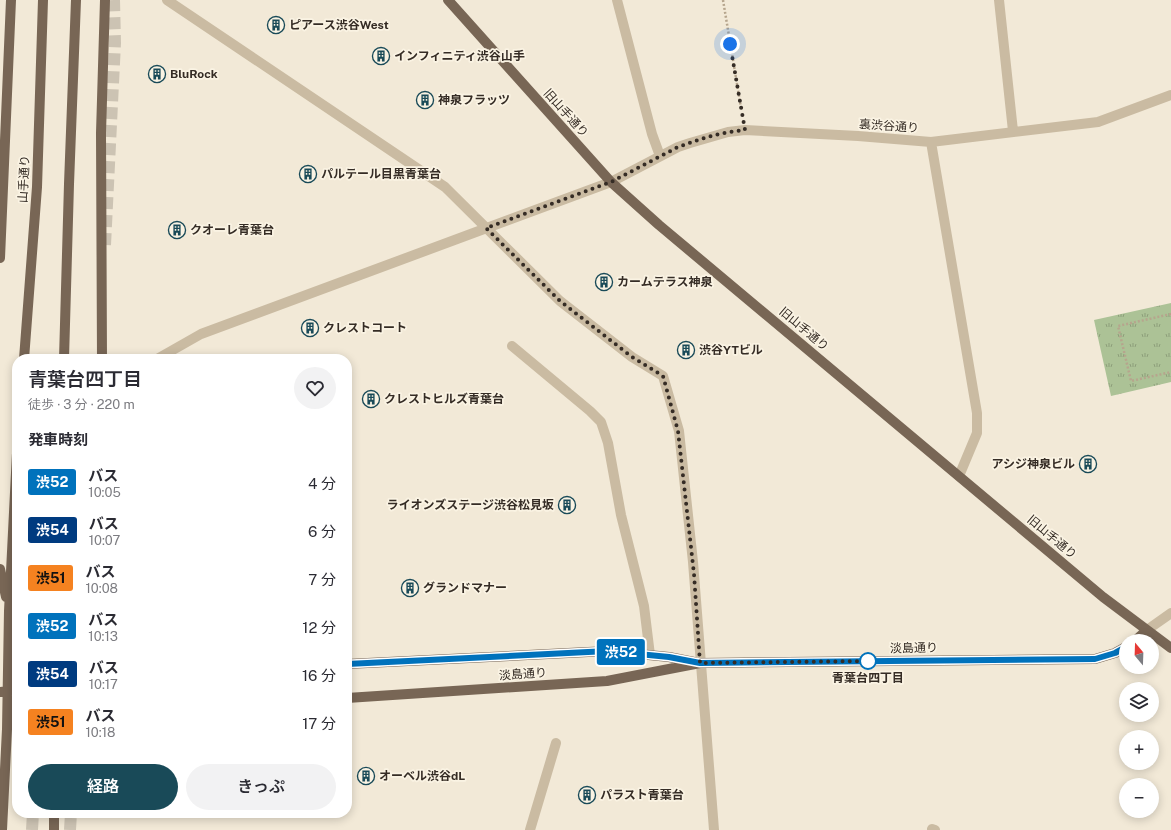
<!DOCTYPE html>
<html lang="ja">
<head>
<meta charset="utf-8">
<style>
  body { margin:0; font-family:"Public Sans","Noto Sans JP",sans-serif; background:#f2f2f3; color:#2b2b33; height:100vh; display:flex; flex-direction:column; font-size:15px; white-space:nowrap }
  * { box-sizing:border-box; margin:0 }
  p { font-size:13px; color:#7c7c81 }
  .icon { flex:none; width:22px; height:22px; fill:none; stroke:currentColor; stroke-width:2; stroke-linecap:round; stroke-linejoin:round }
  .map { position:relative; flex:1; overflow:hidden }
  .panel { position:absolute; left:12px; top:354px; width:340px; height:464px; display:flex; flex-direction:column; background:#fff; border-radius:16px; box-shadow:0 2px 10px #0003 }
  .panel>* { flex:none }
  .badge { padding:0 8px; border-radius:3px; font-size:14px; line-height:26px }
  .needle { width:26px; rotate:341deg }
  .fabs { position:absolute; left:1119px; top:634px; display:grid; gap:8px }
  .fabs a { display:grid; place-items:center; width:40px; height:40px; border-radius:50%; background:#fff; box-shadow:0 2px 10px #0003; font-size:20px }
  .you { position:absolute; width:20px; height:20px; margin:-10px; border:3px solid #fff; border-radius:50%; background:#1a73e8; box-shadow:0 0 0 6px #1a73e833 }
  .map>.badge { position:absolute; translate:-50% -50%; box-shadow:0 0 0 2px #fff }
  h2 { padding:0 16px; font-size:15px; line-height:36px }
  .round { display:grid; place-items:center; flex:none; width:42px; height:42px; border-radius:21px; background:#f2f2f3 }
  .summary { display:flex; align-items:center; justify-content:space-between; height:68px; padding:0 16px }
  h1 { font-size:19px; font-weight:600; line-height:30px }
  .cta { display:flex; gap:8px; margin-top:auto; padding:8px 16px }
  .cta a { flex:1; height:46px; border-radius:24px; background:#194a58; color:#fff; font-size:16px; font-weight:600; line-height:46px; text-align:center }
  .cta a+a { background:#f2f2f3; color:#2b2b33 }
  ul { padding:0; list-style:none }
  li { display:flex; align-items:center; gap:12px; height:48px; padding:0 16px }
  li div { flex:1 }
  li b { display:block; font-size:15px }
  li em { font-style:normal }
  li .badge { min-width:44px; font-weight:700; text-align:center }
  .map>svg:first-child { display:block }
  .park { fill:url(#park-tufts) }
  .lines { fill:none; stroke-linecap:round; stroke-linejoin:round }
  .highway-tunnel { stroke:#ccc3b3; stroke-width:12; stroke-dasharray:12 6; stroke-linecap:butt }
  .path { stroke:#b6a58d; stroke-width:2.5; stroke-dasharray:2 2; stroke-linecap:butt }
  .minor { stroke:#cabba2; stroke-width:10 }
  .major { stroke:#786655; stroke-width:10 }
  .line-casing { stroke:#fff; stroke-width:9 }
  .line { stroke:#0072bc; stroke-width:6 }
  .walk { stroke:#352c25; stroke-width:4; stroke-dasharray:0 7.2 }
  .stop-dot { fill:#fff; stroke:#0072bc; stroke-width:2 }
  .labels { text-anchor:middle; stroke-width:3.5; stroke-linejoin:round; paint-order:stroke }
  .poi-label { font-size:12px; font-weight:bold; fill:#352c25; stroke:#faf3e3; text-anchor:start }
  .street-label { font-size:12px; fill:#352c25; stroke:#faf3e3 }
  .stop-label { font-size:12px; font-weight:bold; fill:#352c25; stroke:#faf3e3 }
</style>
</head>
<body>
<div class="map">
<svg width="1171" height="830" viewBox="0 0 1171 830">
  <defs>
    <pattern id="park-tufts" width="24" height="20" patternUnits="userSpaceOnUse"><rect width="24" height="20" fill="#acc296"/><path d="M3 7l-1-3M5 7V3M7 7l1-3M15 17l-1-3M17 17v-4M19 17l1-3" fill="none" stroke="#8d9e7a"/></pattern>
  </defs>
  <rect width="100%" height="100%" fill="#f2e9d7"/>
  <!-- park -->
  <path class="park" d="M1171,303v79l-60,14 -17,-76z"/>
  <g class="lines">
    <!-- highway-tunnel -->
    <path class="highway-tunnel" d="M105,245l10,-202 -1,-43
      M32,830l1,-17
      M70,830l1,-17"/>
    <!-- path -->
    <path class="path" d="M723,0l18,108
      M1171,314l-53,12 13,55 40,-9"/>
    <!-- minor -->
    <path class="minor" d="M167,0l278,187 115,114 72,56 31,19 16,55 14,131 21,268
      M617,0l35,134 8,22
      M999,0l14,131
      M931,142l46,271v20l-18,43
      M512,346l78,65 11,11 7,21 13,72 23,91 6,49
      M157,359l44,-25 410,-152 67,-35 12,-4 38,-11 17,-2 113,6 73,6 167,-20 73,-27
      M1147,630l24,-17
      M932,829l3,1
      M530,830l26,-87"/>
    <!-- major -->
    <path class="major" d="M448,0l163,182 48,43 444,372 68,51
      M0,258l11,-258
      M24,359l13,-172 6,-187
      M64,359l5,-175 7,-184
      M102,359l-1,-226 4,-133
      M0,569l6,28
      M1135,641l12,-11
      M347,664l261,-13 61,6 25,5
      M0,692l17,-2
      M347,698l260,-17 93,-18 395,-4 20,-6 11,-6
      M2,830l5,-101 2,-118 8,-158
      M54,830v-17"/>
  </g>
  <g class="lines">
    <!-- line casing -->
    <g class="line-casing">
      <path id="line" d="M347,664l261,-13 61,6 31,6 395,-4 20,-6 11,-6"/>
    </g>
    <!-- line -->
    <use href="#line" class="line"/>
    <!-- walk -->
    <path class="walk" d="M730,44l15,86c-24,2 -45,9 -67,17l-67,35 -125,46 74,73 72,56 31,19 15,55 16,143 6,89 173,-2h-5"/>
  </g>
  <!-- icons -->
  <defs>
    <g id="building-ring" transform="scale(0.9)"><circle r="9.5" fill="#faf3e3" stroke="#194a58" stroke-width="1.5"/><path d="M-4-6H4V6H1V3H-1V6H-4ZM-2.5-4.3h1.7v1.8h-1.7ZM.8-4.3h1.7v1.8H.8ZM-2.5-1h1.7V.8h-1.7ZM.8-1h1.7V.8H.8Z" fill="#194a58"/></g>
  </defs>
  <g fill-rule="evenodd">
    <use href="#building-ring" x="276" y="25"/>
    <use href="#building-ring" x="381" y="56"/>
    <use href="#building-ring" x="157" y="74"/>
    <use href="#building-ring" x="425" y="100"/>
    <use href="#building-ring" x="308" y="174"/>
    <use href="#building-ring" x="177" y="230"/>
    <use href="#building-ring" x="604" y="282"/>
    <use href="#building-ring" x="310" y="328"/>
    <use href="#building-ring" x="686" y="350"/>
    <use href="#building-ring" x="371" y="399"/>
    <use href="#building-ring" x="1088" y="464"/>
    <use href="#building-ring" x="567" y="505"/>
    <use href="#building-ring" x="410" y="588"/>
    <use href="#building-ring" x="366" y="776"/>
    <use href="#building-ring" x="587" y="795"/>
  </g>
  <!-- markers -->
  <circle class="stop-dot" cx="868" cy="661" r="8"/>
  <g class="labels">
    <!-- poi labels -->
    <g class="poi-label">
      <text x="289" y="29">ピアース渋谷West</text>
      <text x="394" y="60">インフィニティ渋谷山手</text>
      <text x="170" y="78">BluRock</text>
      <text x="438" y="104">神泉フラッツ</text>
      <text x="321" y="178">パルテール目黒青葉台</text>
      <text x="190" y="234">クオーレ青葉台</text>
      <text x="617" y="286">カームテラス神泉</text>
      <text x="323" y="332">クレストコート</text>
      <text x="699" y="354">渋谷YTビル</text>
      <text x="384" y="403">クレストヒルズ青葉台</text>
      <text x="1075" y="468" text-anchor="end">アシジ神泉ビル</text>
      <text x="554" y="509" text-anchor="end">ライオンズステージ渋谷松見坂</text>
      <text x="423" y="592">グランドマナー</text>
      <text x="379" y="780">オーベル渋谷dL</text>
      <text x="600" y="799">パラスト青葉台</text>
    </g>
    <!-- street labels -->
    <g class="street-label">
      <text transform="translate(566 113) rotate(48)" y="4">旧山手通り</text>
      <text transform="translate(889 126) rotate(4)" y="4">裏渋谷通り</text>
      <text transform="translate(24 179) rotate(-87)" y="4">山手通り</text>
      <text transform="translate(804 329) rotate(40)" y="4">旧山手通り</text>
      <text transform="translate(1052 537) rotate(40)" y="4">旧山手通り</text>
      <text transform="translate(914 648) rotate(-1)" y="4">淡島通り</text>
      <text transform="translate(523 674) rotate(-4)" y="4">淡島通り</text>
    </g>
    <!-- stop labels -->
    <g class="stop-label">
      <text x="868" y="682">青葉台四丁目</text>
    </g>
  </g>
</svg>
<div class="fabs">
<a><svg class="needle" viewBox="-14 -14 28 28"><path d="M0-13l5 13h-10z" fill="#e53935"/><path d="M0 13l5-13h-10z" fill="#7c7c81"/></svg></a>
<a><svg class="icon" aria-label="layers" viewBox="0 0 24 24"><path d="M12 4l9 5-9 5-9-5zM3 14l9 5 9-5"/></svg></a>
<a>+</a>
<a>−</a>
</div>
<div class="you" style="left:730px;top:44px"></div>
<b class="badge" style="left:621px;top:652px;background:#0072bc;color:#fff">渋52</b>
<section class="panel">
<div class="summary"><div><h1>青葉台四丁目</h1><p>徒歩 · 3 分 · 220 m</p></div><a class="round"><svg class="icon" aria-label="heart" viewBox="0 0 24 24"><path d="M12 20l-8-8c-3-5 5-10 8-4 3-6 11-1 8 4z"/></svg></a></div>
<h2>発車時刻</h2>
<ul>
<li><span class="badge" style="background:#0072bc;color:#fff">渋52</span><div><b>バス</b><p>10:05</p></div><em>4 分</em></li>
<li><span class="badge" style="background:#003b80;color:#fff">渋54</span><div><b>バス</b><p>10:07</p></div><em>6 分</em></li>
<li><span class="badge" style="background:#f58220;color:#111">渋51</span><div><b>バス</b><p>10:08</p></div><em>7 分</em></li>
<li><span class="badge" style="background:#0072bc;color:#fff">渋52</span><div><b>バス</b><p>10:13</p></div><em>12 分</em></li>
<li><span class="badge" style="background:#003b80;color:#fff">渋54</span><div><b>バス</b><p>10:17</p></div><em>16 分</em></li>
<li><span class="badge" style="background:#f58220;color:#111">渋51</span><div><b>バス</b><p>10:18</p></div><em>17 分</em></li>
</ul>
<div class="cta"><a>経路</a><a>きっぷ</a></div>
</section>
</div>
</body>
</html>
